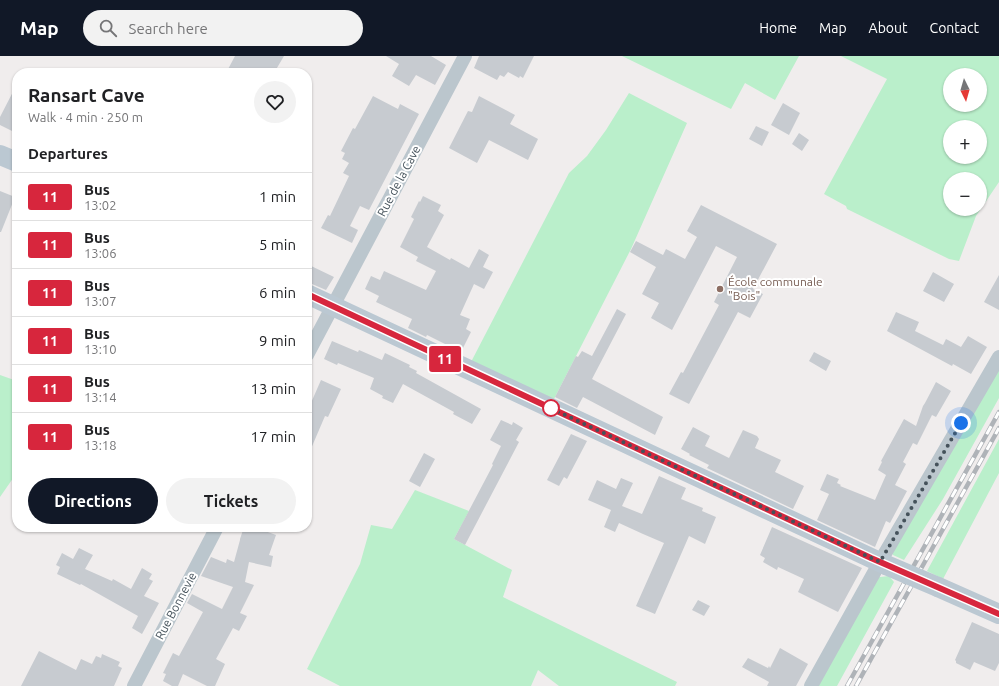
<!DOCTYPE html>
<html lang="en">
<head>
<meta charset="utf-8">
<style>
  body { margin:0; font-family:Ubuntu,sans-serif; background:#f2f2f2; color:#202124; height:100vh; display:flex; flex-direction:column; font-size:15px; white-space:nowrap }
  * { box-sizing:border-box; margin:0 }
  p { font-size:13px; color:#757577 }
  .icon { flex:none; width:22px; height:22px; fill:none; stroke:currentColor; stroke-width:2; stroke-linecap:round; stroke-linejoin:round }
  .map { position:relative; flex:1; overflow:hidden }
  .details { position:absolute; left:12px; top:12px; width:300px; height:464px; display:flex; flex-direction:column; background:#fff; border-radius:16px; box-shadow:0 1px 3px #0004 }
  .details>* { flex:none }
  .badge { padding:0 8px; border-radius:3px; font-size:14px; line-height:26px }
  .needle { width:26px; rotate:175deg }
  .fabs { position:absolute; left:943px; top:12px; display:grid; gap:8px }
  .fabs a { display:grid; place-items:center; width:44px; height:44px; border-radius:50%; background:#fff; box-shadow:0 1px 3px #0004; font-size:20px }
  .you { position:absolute; width:20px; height:20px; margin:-10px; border:3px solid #fff; border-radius:50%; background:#1a73e8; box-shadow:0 0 0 6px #1a73e833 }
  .map>.badge { position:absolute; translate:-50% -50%; box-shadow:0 0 0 2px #fff }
  h2 { padding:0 16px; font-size:15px; line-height:36px }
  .round { display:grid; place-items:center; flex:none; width:42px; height:42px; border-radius:21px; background:#f2f2f2 }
  .summary { display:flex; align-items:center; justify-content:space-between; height:68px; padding:0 16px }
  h1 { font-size:19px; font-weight:700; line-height:30px }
  .action { display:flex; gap:8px; margin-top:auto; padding:8px 16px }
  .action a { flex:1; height:46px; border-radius:24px; background:#111827; color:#fff; font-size:16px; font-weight:700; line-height:46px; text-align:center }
  .action a+a { background:#f2f2f2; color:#202124 }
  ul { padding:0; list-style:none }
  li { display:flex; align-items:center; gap:12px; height:48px; padding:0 16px; border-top:1px solid #e0e0e0 }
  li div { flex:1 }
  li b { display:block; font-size:15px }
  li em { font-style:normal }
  li .badge { min-width:44px; font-weight:700; text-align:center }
  header { display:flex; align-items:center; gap:24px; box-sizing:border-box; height:56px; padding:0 20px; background:#111827; color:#fff }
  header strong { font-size:19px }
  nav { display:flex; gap:22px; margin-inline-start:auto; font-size:14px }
  .search { width:280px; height:36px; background:#f2f2f2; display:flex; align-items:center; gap:10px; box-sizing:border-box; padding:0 14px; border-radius:22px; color:#757577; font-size:15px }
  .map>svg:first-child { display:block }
  .green { fill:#baefcb; fill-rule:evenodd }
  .building { fill:#c7cbd0 }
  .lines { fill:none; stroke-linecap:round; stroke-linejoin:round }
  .street { stroke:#bbc6cd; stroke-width:14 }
  .secondary { stroke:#bbc8d2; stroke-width:20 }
  .rail-casing { stroke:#afb3b8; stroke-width:4.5 }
  .rail { stroke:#fff; stroke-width:3; stroke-dasharray:9; stroke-linecap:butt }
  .secondary-bridge { stroke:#bbc8d2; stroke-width:20 }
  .line-casing { stroke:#fff; stroke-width:9 }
  .line { stroke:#d7263d; stroke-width:6 }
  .walk { stroke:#45525b; stroke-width:4; stroke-dasharray:0 7.2 }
  .education-dot { fill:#8d6e63; stroke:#fff; stroke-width:1.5 }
  .stop-dot { fill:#fff; stroke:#d7263d; stroke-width:2 }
  .labels { text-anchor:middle; stroke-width:4; stroke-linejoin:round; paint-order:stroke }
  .street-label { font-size:12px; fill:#45525b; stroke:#fff }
  .education-label { font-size:12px; fill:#785e54; stroke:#fff; text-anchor:start }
</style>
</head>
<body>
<header>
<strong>Map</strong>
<div class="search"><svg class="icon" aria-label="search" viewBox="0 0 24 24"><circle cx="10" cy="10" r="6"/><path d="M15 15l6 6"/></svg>Search here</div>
<nav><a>Home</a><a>Map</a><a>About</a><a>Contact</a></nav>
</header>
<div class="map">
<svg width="999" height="630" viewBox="0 0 999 630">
  <rect width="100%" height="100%" fill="#f0eded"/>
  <!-- green -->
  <path class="green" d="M622,0h177l-24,44 -30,-17 -14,26z
    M841,0h158v126l-23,34 -17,45 -10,-2 -102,-50 -1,-3 -22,-12 63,-115zM950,19h30v30h-30zM950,71h30v30h-30zM950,123h30v30h-30z
    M629,37l58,30 -56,126 -77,150 -83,-37 98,-189 18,-17 19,-26z
    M999,302v40l-56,101 -39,61 -11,-5 -4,-9z
    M0,319l17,6v93h-1l-16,23z
    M999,383v34l-56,106 -16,-8z
    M415,434l54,21 -15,28 58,31 -9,27 174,85 -2,4h-116l-21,-16 -7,16h-191l-33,-17 53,-105 11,-39 21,4z
    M889,520l5,6 -57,104h-22l56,-108z"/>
  <!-- building -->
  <path class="building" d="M235,0h49l-10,17h-48z
    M386,0h45l15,9 -11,20 -19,-10 -7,11 -17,-10 7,-12z
    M479,0h55l-11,22 -3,-2 -1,2 -11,-6 -4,5 -4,-2 -3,5 -23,-12z
    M17,28v41l-3,7 -14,-7v-8z
    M373,40l25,13 2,-5 19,10 -50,96 -9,-4 -10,20 8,4 -6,13 -31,-15 7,-13 2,1 19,-40 -6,-3 6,-10 -7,-4 3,-6 -4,-2 12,-23 2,1z
    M479,40l36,19 -5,9 28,15 -10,21 -39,-20 -12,23 -28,-15 19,-37 4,1z
    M783,47l17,10 -11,22 -18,-10z
    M756,70l13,6 -7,14 -13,-7z
    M799,77l10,7 -7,11 -10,-7z
    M0,135l15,6 -14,35h-1z
    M423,140l18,9 -3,6 6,4 -17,32 23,13 1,-2 18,10 10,-19 10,6 -6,12 10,5 -9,17 -10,-5 -14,31 10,4 -4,10 5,3 -10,20 -34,-17 -1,2 -18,-9 4,-9 -36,-17 3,-6 -14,-7 6,-13 9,4 4,-9 42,19 10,-19 -20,-10 2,-4 -18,-10 14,-28 -3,-2 8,-16 1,1z
    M701,149l76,39 -24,45 10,5 -13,24 -12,-6 -49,92 -20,-10 12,-22 2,1 36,-68 -5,-3 23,-45 -21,-11 -44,84 -21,-12 8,-15 -17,-9 14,-27 -26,-15 6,-11 27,14 3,-6 19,10 12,-22 -10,-6z
    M307,208l27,13 -8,13 -14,-6 -5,-1z
    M933,216l21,12 -10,18 -21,-11z
    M999,219v35l-15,-8z
    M617,253l9,5 -34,65 71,38 -8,18 -72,-38 -6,11 -22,-11 21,-41 2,1 4,-6 10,5z
    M896,256l23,10 -4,9 28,14 3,-6 15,8 7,-11 19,11 -16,27 -18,-10 -1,2 -65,-35z
    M332,285l26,11 1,-2 23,10 3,-7 25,12 -1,2 8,4 -1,2 65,36 -9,15 -19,-10 1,-2 -51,-28 -10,19 -11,-5 1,-2 -13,-7 4,-11 -36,-15 -1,2 -13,-6z
    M814,296l17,9 -5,10 -17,-10z
    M321,324l20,9 -13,28 -3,-1 -18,42v-46z
    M936,326l15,9 -15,26 -4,-2 -15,30 -4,-2 -10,19 3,2 -11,21 12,6 -17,32 -4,-2 -11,26 -58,-27 12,-26 -9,-4 7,-16 12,5 -2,4 4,2 -1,1 35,14 11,-25 -8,-5 4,-8 -1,-1 23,-42 12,7 7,-20 2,-3z
    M501,364l11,5 1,-3 10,6 -7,12 3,2 -54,103 -11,-6 39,-74 -1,-1 9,-18 -11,-6z
    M693,371l17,9 -5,10 24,12 14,-28 14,6 2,3 -4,9 26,12 -6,12 29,14 -11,23 -86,-41 2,-3 -20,-10 1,-1 -9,-5z
    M571,378l16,7 -20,38 -3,-2 -5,9 -12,-6z
    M424,397l11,6 -15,28 -11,-6z
    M659,420l27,12 -5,11 22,9 -1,3 14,6 -11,27 -16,-8 -34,78 -19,-8 28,-63 -21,-9 -24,-11 -4,9 -11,-5 7,-17 -23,-10 9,-20 19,9 5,-11 12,5 -11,23 20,8z
    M244,471h10l22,8 -7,20 4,1 -2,11 -22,-5 -4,20 9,3 -14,28 7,3 -8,15 -6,-3 -17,31 9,5 -10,22h-8l-24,-12 -5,12h-6l-9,-5 3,-7 -3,-1 10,-20 6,3 24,-44 -16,-9 5,-9 30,15 11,-22 -32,-11 10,-19 15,6 1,-4 7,3 6,-22v-1z
    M772,471l90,41 -24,44 -40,-20 6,-13 -26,-12 -1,3 -14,-8 2,-4 -5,-3z
    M79,492l14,7 -8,14 27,12 1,-2 18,10 11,-21 10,6 -3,5 4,2 -9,15 15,7 -17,31 -10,-6 6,-12 -57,-32 -1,1 -23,-11 3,-7 -4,-2 6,-12 11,6z
    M698,544l12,6 -6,10 -12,-6z
    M972,566l27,12v29l-4,8 -21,-9 -4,8 -14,-7v-2l-1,-1z
    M780,592l28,16 -12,22h-29l2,-4 -27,-15 6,-9 20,10 1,-2 1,2z
    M39,595l37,19 5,-11 11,5 4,-8 5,2 1,-4 18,8 -2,4 4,2 -8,18h-93z"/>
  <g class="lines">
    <!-- street -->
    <path class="street" d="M307,299l158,-299
      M134,630l83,-159
      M811,630l69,-124 119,-205"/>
    <!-- secondary -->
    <path class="secondary" d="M0,99l17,7
      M307,238l579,271
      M938,531l61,27"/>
    <!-- rail casing -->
    <g class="rail-casing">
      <path id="rail" d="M847,630l152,-274
        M856,630l143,-258"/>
    </g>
    <!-- rail -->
    <use href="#rail" class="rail"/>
    <!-- secondary-bridge -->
    <path class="secondary-bridge" d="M886,509l52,22"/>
  </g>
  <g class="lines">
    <!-- line casing -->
    <g class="line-casing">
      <path id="line" d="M307,238l564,264 128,56"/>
    </g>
    <!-- line -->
    <use href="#line" class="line"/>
    <!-- walk -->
    <path class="walk" d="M551,352l-3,-1 332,155 81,-139"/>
  </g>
  <!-- markers -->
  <circle class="education-dot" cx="720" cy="233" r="4"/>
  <circle class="stop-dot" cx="551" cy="352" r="8"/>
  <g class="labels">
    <!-- street labels -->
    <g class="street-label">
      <text transform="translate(399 125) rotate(-62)" y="4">Rue de la Cave</text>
      <text transform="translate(176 550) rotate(-62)" y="4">Rue Bonnevie</text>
    </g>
    <!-- education labels -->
    <g class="education-label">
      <text x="728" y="230">École communale<tspan x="728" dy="14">"Bois"</tspan></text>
    </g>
  </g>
</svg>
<div class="fabs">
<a><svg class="needle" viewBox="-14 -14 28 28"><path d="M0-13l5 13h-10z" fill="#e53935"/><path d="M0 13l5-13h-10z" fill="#757577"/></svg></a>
<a>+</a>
<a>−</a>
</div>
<div class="you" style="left:961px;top:367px"></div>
<b class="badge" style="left:445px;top:303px;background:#d7263d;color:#fff">11</b>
<section class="details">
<div class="summary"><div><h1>Ransart Cave</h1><p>Walk · 4 min · 250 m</p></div><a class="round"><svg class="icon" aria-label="heart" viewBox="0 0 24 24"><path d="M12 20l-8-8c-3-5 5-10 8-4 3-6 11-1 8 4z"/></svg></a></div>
<h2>Departures</h2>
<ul>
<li><span class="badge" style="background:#d7263d;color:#fff">11</span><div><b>Bus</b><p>13:02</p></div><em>1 min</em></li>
<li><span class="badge" style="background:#d7263d;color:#fff">11</span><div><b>Bus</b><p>13:06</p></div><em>5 min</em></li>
<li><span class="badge" style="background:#d7263d;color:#fff">11</span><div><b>Bus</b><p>13:07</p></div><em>6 min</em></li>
<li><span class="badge" style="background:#d7263d;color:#fff">11</span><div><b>Bus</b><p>13:10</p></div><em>9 min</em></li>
<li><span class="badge" style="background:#d7263d;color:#fff">11</span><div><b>Bus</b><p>13:14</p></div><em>13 min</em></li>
<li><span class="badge" style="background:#d7263d;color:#fff">11</span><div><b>Bus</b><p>13:18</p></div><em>17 min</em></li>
</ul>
<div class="action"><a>Directions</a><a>Tickets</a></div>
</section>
</div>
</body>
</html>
